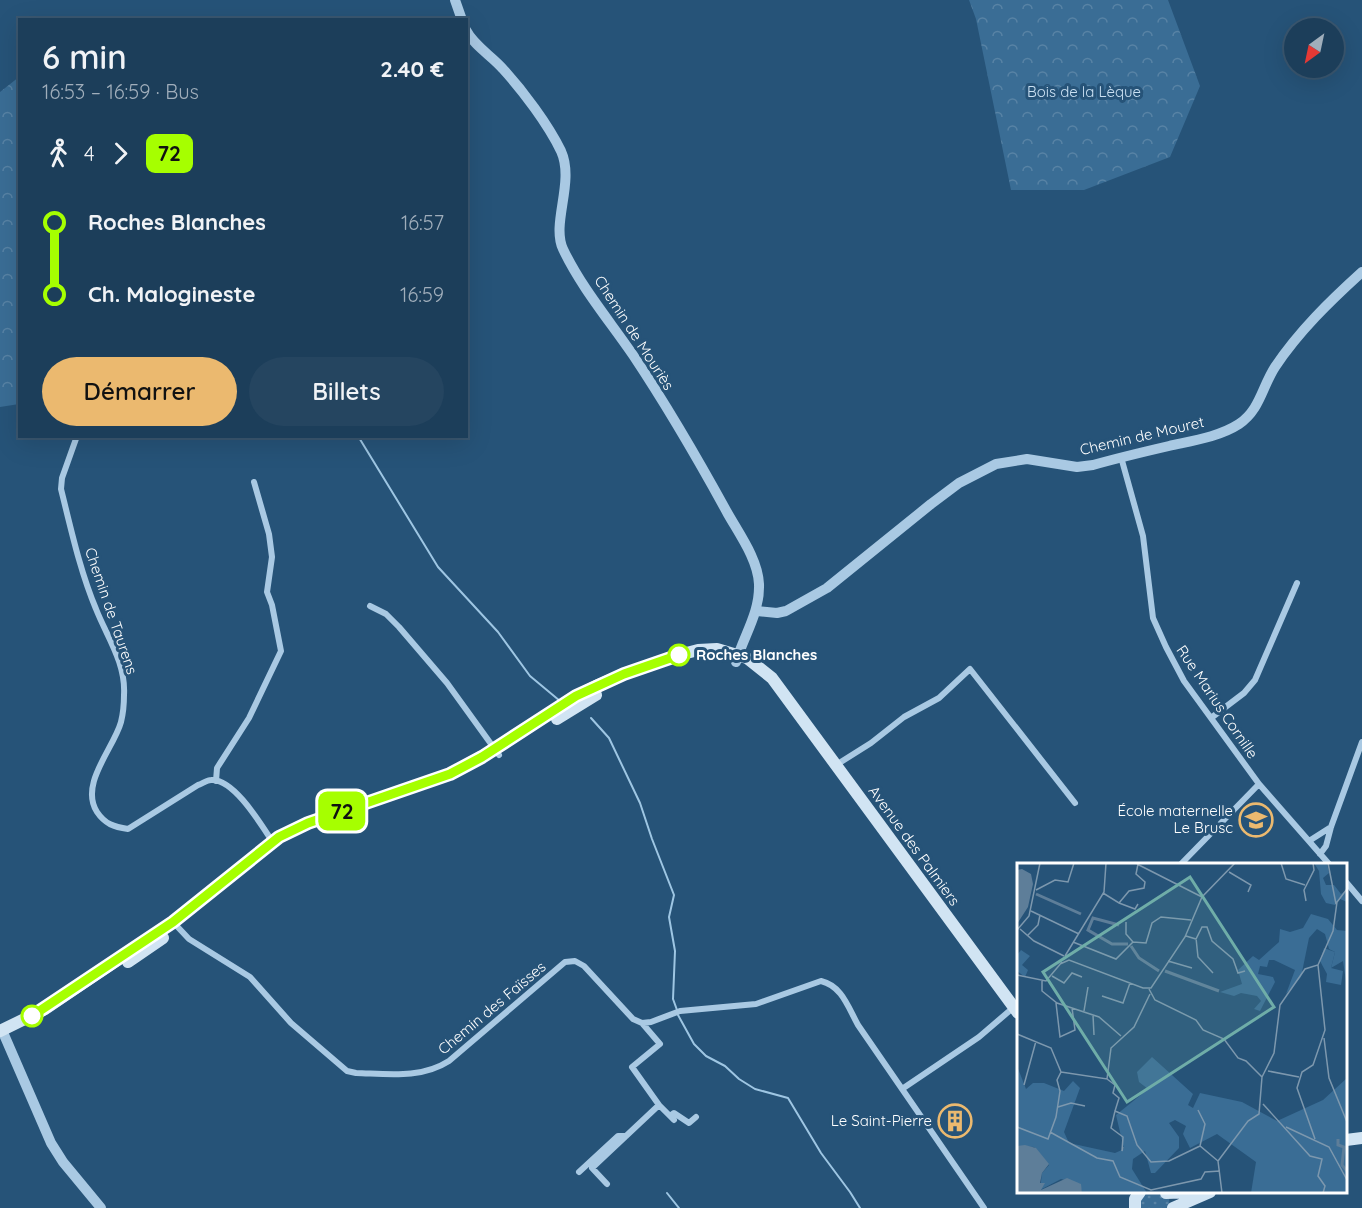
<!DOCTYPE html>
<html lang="fr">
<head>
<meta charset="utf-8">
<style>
  body { margin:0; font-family:Quicksand,sans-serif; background:#254560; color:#f1f3f6; height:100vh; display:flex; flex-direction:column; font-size:22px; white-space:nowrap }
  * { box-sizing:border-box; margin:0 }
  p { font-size:20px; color:#a0aebb }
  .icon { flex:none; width:33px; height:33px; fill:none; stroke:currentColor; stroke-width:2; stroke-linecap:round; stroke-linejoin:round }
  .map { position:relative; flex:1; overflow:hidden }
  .side { position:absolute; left:18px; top:18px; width:450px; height:420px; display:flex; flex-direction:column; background:#1c3e5a; border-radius:0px; box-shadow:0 6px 24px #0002,0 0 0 2px #3a5770 }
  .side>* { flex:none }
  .badge { padding:0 12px; border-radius:9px; font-size:21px; line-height:39px }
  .needle { width:39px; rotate:213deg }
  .tools { position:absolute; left:1284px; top:18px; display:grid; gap:12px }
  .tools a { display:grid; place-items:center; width:60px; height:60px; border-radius:50%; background:#1c3e5a; box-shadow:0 6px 24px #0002,0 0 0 2px #3a5770; font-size:30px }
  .map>.badge { position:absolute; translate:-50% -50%; box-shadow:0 0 0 3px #fff }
  .legs { display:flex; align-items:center; gap:9px; height:66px; padding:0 24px; font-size:20px }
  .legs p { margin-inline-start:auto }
  .headline { display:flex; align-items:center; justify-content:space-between; height:102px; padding:0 24px }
  h1 { font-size:33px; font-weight:600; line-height:45px }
  .primary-button { display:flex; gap:12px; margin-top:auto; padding:12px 24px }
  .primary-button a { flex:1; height:69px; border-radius:36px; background:#ebb96f; color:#111; font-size:24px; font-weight:600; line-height:69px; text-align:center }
  .primary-button a+a { background:#254560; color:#f1f3f6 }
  ul { padding:0 24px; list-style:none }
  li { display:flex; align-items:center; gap:21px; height:72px; font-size:22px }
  li i { display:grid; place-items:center; width:9px; height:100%; margin:0 8px; background:currentColor }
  li i::after { content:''; width:15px; height:15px; margin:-8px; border:4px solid; border-radius:50%; background:#1c3e5a }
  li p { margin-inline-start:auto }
  li:first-child i { background:linear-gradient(#0000 50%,currentColor 0) }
  li:last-child i { background:linear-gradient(currentColor 50%,#0000 0) }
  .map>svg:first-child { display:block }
  .green { fill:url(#green-dots) }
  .forest { fill:url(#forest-crowns) }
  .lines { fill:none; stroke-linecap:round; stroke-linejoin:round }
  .stream { stroke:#9ec6e3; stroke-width:2 }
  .minor { stroke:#a9c9e3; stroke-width:6 }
  .tertiary { stroke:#a9c9e3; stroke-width:10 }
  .secondary { stroke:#d1e4f3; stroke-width:12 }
  .line-1-casing { stroke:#fff; stroke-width:14 }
  .line-1 { stroke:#a6ff00; stroke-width:9 }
  .stop-1-dot { fill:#fff; stroke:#a6ff00; stroke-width:3 }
  .labels { text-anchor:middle; stroke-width:6; stroke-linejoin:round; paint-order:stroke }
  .park-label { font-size:15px; fill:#cbe1f3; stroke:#265378 }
  .street-label { font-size:15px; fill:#fff; stroke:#265378 }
  .stop-label { font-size:15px; font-weight:bold; fill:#fff; stroke:#265378; text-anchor:start }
  .poi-label { font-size:15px; fill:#fff; stroke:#265378; text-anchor:end }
  .inset-river { fill:none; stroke:#5e7e99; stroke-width:3 }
  .inset-road { fill:none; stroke:#7d98ae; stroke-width:1.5 }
  .view { fill:#6fada8; fill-opacity:0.15; stroke:#6fada8; stroke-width:3 }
  .inset-edge { fill:none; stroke:#fff; stroke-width:3 }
</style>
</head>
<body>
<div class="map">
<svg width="1362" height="1208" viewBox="0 0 1362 1208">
  <defs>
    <pattern id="green-dots" width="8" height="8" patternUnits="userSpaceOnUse" patternTransform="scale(1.5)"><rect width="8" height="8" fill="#3a6d95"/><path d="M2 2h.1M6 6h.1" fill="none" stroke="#5883a5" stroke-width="1.8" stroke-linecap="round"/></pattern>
    <pattern id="forest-crowns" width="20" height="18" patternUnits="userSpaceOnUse" patternTransform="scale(1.5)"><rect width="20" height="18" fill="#3a6d95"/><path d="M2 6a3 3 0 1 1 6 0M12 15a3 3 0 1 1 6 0" fill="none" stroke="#5883a5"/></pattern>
  </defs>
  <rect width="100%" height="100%" fill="#265378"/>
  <!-- green -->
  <path class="green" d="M1140,1192h24l5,6 1,10h-35z"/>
  <!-- forest -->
  <path class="forest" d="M969,0h199l32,86 -30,71 -86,33h-73l-35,-171z
    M19,77v327l-19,3v-315z"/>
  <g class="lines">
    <!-- stream -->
    <path class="stream" d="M358,436l80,131 60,65 32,44 30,25
      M591,718l18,20 31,65 12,36 22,56 -5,22 6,34 -2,48 4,11
      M678,1015l16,29 12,12 19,10 14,13 16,10 33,9 33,55 29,39 10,16
      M667,1193l12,15"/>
    <!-- minor -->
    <path class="minor" d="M77,436l-15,42 -1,11c10,40 19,82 35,120 11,28 30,54 28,86 0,9 -1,19 -3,27 -7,26 -42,62 -24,90 8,12 17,15 31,17l70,-44c4,-1 9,-5 13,-5 23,-2 51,46 63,64
      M1121,457l22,79 10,82 13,29 18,34 75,103 70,80
      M370,606l16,8 13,13 48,56 52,72
      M1211,718l33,-25 11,-13 42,-97
      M836,765l35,-22 33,-26 35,-19 31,-29 105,134
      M216,781l1,-13 32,-50 32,-67 -9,-46 -5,-13 5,-35 -3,-23 -15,-52
      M1309,841l22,-14
      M1320,854l6,-8 5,-19 31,-85
      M1181,864l78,-80
      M1346,882l16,19
      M173,922l16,17 61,38 41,46 56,48 9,2c32,1 65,6 93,-12l116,-99 10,-1 9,5 49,53 9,4 9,-1 29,-11 76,-7 65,-23c21,5 27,26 37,44l126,183
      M902,1089l77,-52 35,-30
      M659,1105l15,15
      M670,1116l4,-3 15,10 7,-6
      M579,1172l39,-36h8
      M607,1184l-15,-16 67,-63 -27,-38 28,-23 -18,-21"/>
    <!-- tertiary -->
    <path class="tertiary" d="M455,0l7,20
      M466,30c8,16 26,26 37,39 20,22 45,55 58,82 14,31 -10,72 2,98 18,38 46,71 70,106 34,51 66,106 95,159 12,21 30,46 31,70 1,29 -15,51 -23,78
      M757,611l20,2 9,-2 41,-23 104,-84 28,-21 37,-19 31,-5 50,8 16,-2c25,-7 50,-13 76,-19 22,-5 50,-9 70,-22 21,-14 23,-37 36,-57 24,-36 55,-66 87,-95
      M2,1030l49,113 12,19 38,46"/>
    <!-- secondary -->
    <path class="secondary" d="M557,719l39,-24
      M128,962l35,-24
      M0,1031l45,-22 128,-87 106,-85 29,-14 142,-49 45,-25 81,-53 20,-10 28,-12 55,-19 19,-5 19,-1 30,9 25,20 246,335
      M1346,1140l16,-2
      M1166,1193l29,-1
      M1135,1208v-9l5,-7
      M1173,1208l37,-16"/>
  </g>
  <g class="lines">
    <!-- line-1 casing -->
    <g class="line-1-casing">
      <path id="line-1" d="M32,1016l141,-94 106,-85 29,-14 142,-49 32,-17 94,-61 48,-22 55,-19"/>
    </g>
    <!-- line-1 -->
    <use href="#line-1" class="line-1"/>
  </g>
  <!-- icons -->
  <defs>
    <g id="school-ring" transform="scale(1.725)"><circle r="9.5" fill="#265378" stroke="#ebb96f" stroke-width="1.5"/><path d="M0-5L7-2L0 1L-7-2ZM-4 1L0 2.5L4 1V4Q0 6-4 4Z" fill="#ebb96f"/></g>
    <g id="building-ring" transform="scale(1.725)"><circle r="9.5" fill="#265378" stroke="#ebb96f" stroke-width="1.5"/><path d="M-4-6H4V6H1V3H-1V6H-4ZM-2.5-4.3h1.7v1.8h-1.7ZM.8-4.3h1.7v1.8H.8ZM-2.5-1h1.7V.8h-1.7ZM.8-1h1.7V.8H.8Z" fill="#ebb96f"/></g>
  </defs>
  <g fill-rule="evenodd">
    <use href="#school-ring" x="1256" y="820"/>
    <use href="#building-ring" x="955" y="1121"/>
  </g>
  <!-- markers -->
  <g class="stop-1-dot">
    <circle cx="679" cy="655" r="10"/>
    <circle cx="32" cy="1016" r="10"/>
  </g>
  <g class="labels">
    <!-- park labels -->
    <g class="park-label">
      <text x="1084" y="97">Bois de la Lèque</text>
    </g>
    <!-- street labels -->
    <g class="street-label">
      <text transform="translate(634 333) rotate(57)" y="5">Chemin de Mouriès</text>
      <text transform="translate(1142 436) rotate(-13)" y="5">Chemin de Mouret</text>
      <text transform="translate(111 611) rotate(71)" y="5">Chemin de Taurens</text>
      <text transform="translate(1217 702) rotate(56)" y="5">Rue Marius Cornille</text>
      <text transform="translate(914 846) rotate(54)" y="5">Avenue des Palmiers</text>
      <text transform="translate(492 1008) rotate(-40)" y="5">Chemin des Faïsses</text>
    </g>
    <!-- stop labels -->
    <g class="stop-label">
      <text x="696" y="660">Roches Blanches</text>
    </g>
    <!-- poi labels -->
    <g class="poi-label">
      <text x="1233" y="816">École maternelle<tspan x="1233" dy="17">Le Brusc</tspan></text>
      <text x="932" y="1126">Le Saint-Pierre</text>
    </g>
  </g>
  <!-- overview -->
  <g transform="translate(1017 863)">
    <rect width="330" height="330" fill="#265378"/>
    <path d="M297,0h13l2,10 -6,5 3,7h8l7,9 6,-4v12l-7,-3 -5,6 -9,-2 -5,-9 -2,-23zM294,51l17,5 9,11 10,1v57l-4,-27 -12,7 4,-16 -6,-3 -4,-15 -8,-5 -8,9 -8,39 -15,17 9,-24 -21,-10h-5l-2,7 -7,-1 -2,8 15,3 2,5 -15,29 -6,-2 7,-8 -4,-5 -16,-3 -7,3 -14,-4 22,-8 -4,-14 15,-14 6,4 20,-18 1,-13 10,3 13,-4zM4,87l9,6 -8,9 6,5 -3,7 -8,-6v-16zM135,194l41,37 -5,11 5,3 7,-15 42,9 35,19 46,-21 24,-22v115h-96l5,-31 -39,-28 -27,14 -7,-14 3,-8 -11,-6 -6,3 10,14v11l-24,25h-4l-6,-22 -12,8 -1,10 15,24h-65l-2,-9 -19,-5 -21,11 2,-17 7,-8 -15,-18 -17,-1v-80l9,23 7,-6h11l20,8 9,-10 7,7 -16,44 5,11 46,10 9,-4 -8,-34 32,-26 -9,-7 -2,-10z" fill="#3a6d95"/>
    <path d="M307,85l11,4 -4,16 12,3 -2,14 -15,-3 1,-8 -7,-13z" fill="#3a6d95"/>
    <path d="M5,6l9,5 2,10 -5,23 -11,17v-54zM8,282l11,3 13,16 -7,9 -2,10h5l-4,7 26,-12 14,6 1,9h-65v-47z" fill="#5e7e99"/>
    <path class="inset-river" d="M19,31l45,20M102,62l-26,-7 -5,12 24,14h16M114,83l8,12 20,13M148,108l54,20M321,276v6l6,2 -2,18 5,6"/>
    <path class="inset-road" d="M264,0l5,16 19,6M311,0l8,41M120,1l65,33M212,9l22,13 -3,7M19,27l19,-10 13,2 6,-19M86,30l16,10 10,-12 15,-3 1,-6 -9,-8 2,-10M289,38l-2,-11 10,-20 -1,-7M102,40l16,6 3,-5M14,48l48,23M109,59v12l7,8M3,66l14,12 30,15M0,67l12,-14 11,-53M11,72l10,-10 2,-10M169,73l10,3 6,-12h5l5,14 21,18 5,14 7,-2M179,75l2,19 15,16M56,79l43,17 17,-17 13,1 6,-20 9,-6 30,3M48,93l39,-64 2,-29M151,98l24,7M43,101l9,-4 74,28h8l34,-51 17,-40 33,-34M0,112l29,6 16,-19M35,113l12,7 8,-10 10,4M25,118v10l15,12 42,14 22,19M132,126l6,11 41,20 7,10 21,9 14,19 8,3 16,16M85,133l21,7 7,-20M39,140l4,34 15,-7 -3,-22M67,148l4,-24M76,152l1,20M0,171l34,14 10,24 -4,8 3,11 -4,26 -8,22 -31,-12M307,175l5,40 18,44M251,208l31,6M44,209l46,7 4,-31 23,-21 16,-33M245,214l12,-24 6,-48 25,-36 13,-4 15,-34 4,-29 10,-13M90,216l8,6 -2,8 6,5 -4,13 12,5 10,29 14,17 18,-1 31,-15 18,15M7,222l12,-44M246,241l47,52 12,3 -4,17 7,10 -2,7M41,244l13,-4 14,3M181,247l7,14 -5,22M98,248l-4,17 12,9 -1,14 1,-4M269,264l43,20 18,33M33,269l47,26 16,3 7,16 31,13 50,-11 4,-7 15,-1M298,276l-18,-51 5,-16 11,-7 12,-35 -7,-65M205,330l-4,-32 30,-40 11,-7 3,-37"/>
    <path class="view" d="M173,14l84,130 -147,95 -84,-130z"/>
    <rect width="330" height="330" class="inset-edge"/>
  </g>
</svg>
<div class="tools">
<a><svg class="needle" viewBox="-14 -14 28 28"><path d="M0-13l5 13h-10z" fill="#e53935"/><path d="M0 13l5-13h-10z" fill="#a0aebb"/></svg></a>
</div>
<b class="badge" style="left:342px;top:811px;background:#a6ff00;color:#111">72</b>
<section class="side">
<div class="headline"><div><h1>6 min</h1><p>16:53 – 16:59 · Bus</p></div><b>2.40 €</b></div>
<div class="legs"><svg class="icon" aria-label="walk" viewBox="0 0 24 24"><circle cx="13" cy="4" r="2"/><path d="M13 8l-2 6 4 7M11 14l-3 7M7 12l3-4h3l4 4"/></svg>4<svg class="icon" aria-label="forward" viewBox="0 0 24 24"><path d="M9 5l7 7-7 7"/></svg><b class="badge" style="background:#a6ff00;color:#111">72</b></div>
<ul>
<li><i style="color:#a6ff00"></i><b>Roches Blanches</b><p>16:57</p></li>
<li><i style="color:#a6ff00"></i><b>Ch. Malogineste</b><p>16:59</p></li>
</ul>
<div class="primary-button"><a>Démarrer</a><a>Billets</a></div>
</section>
</div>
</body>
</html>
